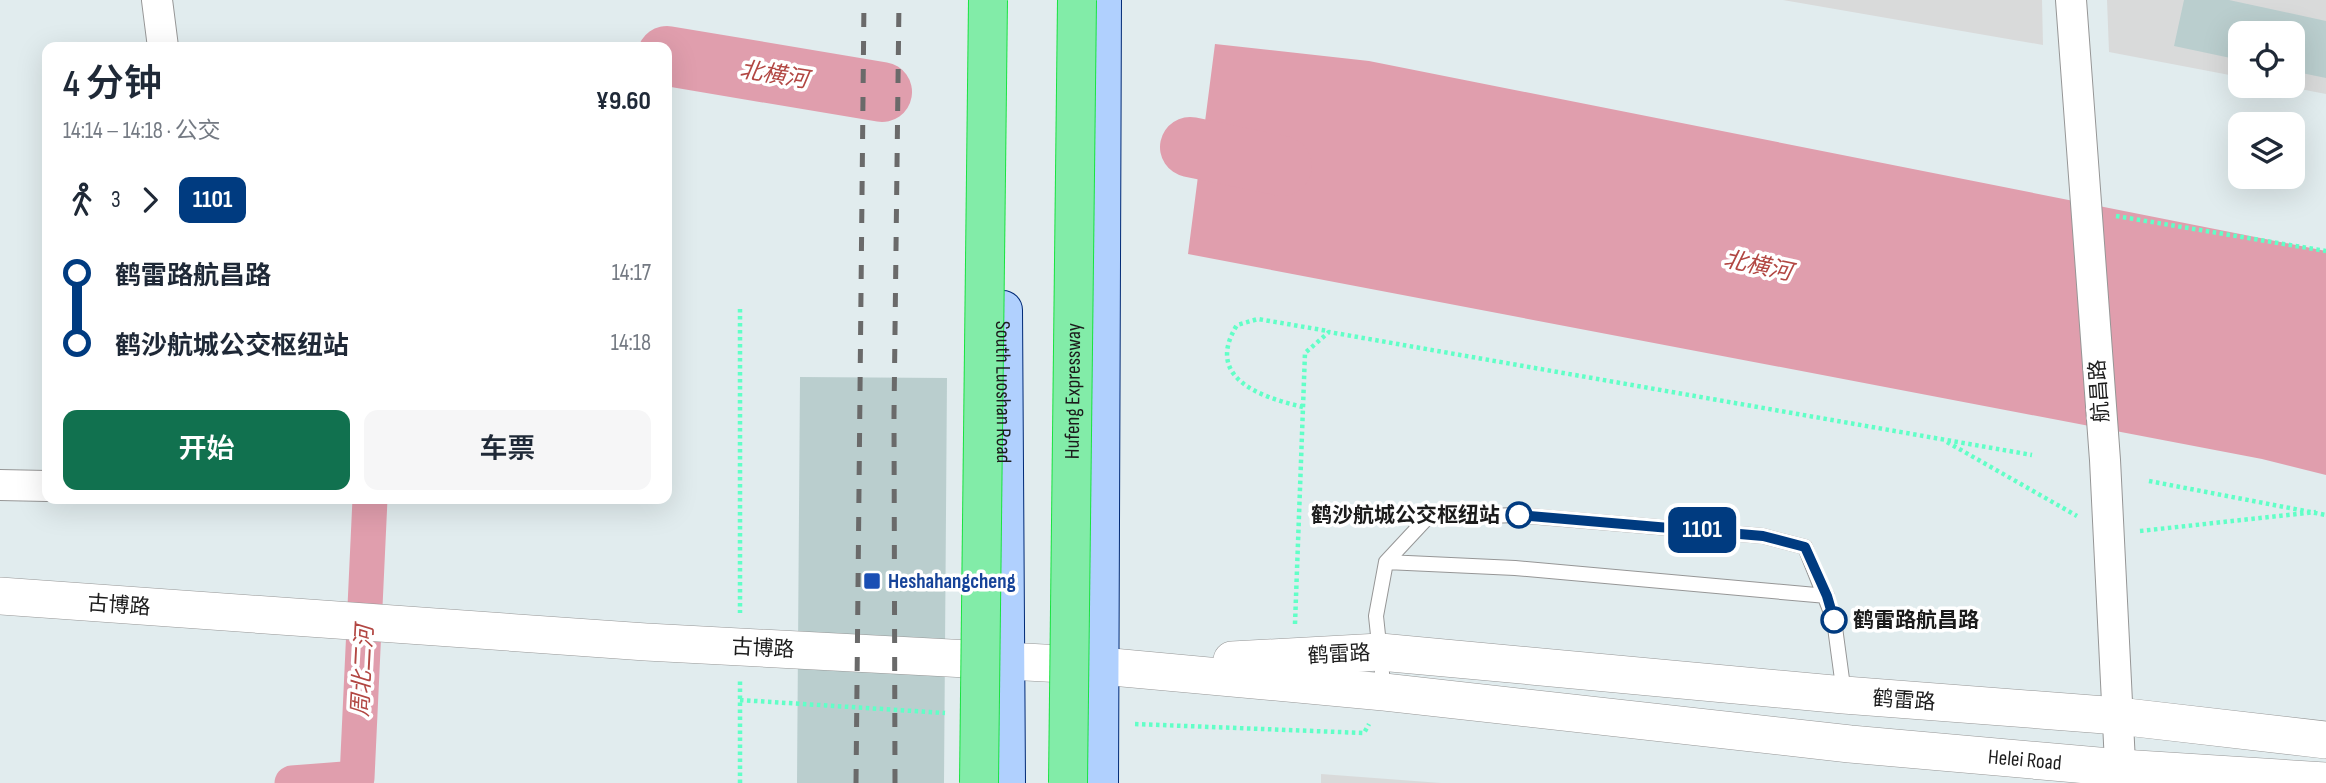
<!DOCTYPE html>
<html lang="zh">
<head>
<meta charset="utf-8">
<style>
  body { margin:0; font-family:"Sofia Sans Condensed","Noto Sans SC",sans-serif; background:#f6f6f7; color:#1f2937; height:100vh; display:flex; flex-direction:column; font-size:26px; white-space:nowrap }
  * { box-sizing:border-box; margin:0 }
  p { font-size:23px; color:#747a83 }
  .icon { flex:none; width:38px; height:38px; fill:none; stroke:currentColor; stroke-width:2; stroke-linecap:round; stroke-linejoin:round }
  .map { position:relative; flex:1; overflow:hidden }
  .drawer { position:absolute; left:42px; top:42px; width:630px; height:462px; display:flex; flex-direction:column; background:#fff; border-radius:14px; box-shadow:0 7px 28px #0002 }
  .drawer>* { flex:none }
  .badge { padding:0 14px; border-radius:10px; font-size:24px; line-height:46px }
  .fabs { position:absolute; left:2228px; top:21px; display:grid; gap:14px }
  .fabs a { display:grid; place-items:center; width:77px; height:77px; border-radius:14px; background:#fff; box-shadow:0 7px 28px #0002; font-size:35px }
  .map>.badge { position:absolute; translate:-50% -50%; box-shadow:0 0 0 4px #fff }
  .legs { display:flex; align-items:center; gap:10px; height:77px; padding:0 21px; font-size:23px }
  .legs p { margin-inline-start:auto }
  .head { display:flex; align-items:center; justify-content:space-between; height:119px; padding:0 21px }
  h1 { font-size:38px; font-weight:600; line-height:52px }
  .cta { display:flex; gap:14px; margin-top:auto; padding:14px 21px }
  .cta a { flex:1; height:80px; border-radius:14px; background:#11714f; color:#fff; font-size:28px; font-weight:600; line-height:80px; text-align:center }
  .cta a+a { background:#f6f6f7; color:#1f2937 }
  ul { padding:0 21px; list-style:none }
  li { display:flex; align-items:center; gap:24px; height:70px; font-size:26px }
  li i { display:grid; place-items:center; width:10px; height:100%; margin:0 9px; background:currentColor }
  li i::after { content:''; width:18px; height:18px; margin:-9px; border:5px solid; border-radius:50%; background:#fff }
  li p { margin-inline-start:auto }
  li:first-child i { background:linear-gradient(#0000 50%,currentColor 0) }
  li:last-child i { background:linear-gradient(currentColor 50%,#0000 0) }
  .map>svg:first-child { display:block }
  .residential { fill:#d9dada }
  .water { fill:#e09ead }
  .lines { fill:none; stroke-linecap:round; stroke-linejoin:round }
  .canal { stroke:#e09ead; stroke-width:35 }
  .river { stroke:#e09ead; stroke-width:60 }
  .building { fill:#bacece }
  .service-casing { stroke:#969696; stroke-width:16 }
  .minor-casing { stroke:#969696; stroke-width:32 }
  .tertiary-casing { stroke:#969696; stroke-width:38 }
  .secondary-casing { stroke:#002a76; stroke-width:40 }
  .path { stroke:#61ffc7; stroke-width:4.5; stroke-dasharray:3.5 3.5; stroke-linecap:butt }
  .service { stroke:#fff; stroke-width:14 }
  .minor { stroke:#fff; stroke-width:30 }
  .tertiary { stroke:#fff; stroke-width:37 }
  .secondary { stroke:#b0d0fe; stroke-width:38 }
  .rail { stroke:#6a6a6a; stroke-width:5; stroke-dasharray:14 14; stroke-linecap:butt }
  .motorway-bridge-casing { stroke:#18e340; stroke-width:40; stroke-linecap:butt }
  .motorway-bridge { stroke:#82eca8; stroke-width:38 }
  .line-1-casing { stroke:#fff; stroke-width:16 }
  .line-1 { stroke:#003b80; stroke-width:10 }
  .stop-1-dot { fill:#fff; stroke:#003b80; stroke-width:3.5 }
  .transit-dot { fill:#1a4fb4; stroke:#fff; stroke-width:2.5 }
  .labels { text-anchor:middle; stroke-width:7; stroke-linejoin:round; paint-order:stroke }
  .street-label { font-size:21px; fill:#1c1c1c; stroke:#fff }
  .stop-label { font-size:21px; font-weight:bold; fill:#1c1c1c; stroke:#fff; text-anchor:end }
  .transit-label { font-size:21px; font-weight:bold; fill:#164399; stroke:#fff; text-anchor:start }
  .water-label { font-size:23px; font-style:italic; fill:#b24743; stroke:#fff }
</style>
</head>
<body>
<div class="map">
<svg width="2326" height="783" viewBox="0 0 2326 783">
  <rect width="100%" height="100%" fill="#e1ecee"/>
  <!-- residential -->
  <path class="residential" d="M1783,0h259l1,45z
    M2107,0h219v94l-41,-8h7v-53h-52v44l-131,-25z
    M1321,774l120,9h-120z"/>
  <!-- water -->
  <path class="water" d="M1215,44l154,17 957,190v224l-64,-16 -1074,-205z"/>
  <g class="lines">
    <!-- canal -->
    <path class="canal" d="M292,783l65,-5 13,-279"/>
    <!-- river -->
    <path class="river" d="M667,56l215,36
      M1190,147l92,19"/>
  </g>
  <!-- building -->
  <path class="building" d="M2184,0h45l97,21v57l-34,-7v-38h-52v27l-66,-14z
    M800,377l147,1 -3,405h-147z"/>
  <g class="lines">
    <!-- service casing -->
    <g class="service-casing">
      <path id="service" d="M1386,562l129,6 312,28
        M1384,692l-8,-76 10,-54 41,-44 90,-3 246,21 42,11 29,73 10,74"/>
    </g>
    <!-- minor casing -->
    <g class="minor-casing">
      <path id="minor" d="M157,0l6,47
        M2071,0l34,460 16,323
        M0,485l47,1"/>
    </g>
    <!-- tertiary casing -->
    <g class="tertiary-casing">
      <g id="tertiary">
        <path id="s1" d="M0,596l646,46 455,24 283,26 466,52 271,24 205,13"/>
        <path d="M1232,660l148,-8 464,43 274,21 208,24"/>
      </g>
    </g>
    <!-- secondary casing -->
    <g class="secondary-casing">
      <g id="secondary">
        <path id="s2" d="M1003,310l3,473"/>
        <path d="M1099,783l3,-783"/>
      </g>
    </g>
    <!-- path -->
    <path class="path" d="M2116,216l210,35
      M740,309v304
      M1303,407c-43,-10 -99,-29 -66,-82l21,-6 70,12
      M1947,442l130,74
      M2149,481l177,34
      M2140,531l176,-19
      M1295,624l10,-271 24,-21 703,123
      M740,700l205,13
      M1135,724l229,9 5,-9
      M740,783v-102"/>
    <!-- service -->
    <use href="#service" class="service"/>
    <!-- minor -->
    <use href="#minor" class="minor"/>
    <!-- tertiary -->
    <use href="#tertiary" class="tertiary"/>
    <!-- secondary -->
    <use href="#secondary" class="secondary"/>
    <!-- rail -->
    <path class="rail" d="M856,783l8,-783
      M895,783l-1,-369 5,-414"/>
    <!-- motorway-bridge casing -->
    <g class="motorway-bridge-casing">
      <g id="motorway-bridge">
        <path d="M979,783l9,-783"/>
        <path id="s3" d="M1068,783l9,-783"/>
      </g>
    </g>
    <!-- motorway-bridge -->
    <use href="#motorway-bridge" class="motorway-bridge"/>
  </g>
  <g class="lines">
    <!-- line-1 casing -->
    <g class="line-1-casing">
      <path id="line-1" d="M1519,515l244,21 42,11 22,49 7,24"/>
    </g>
    <!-- line-1 -->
    <use href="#line-1" class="line-1"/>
  </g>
  <!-- markers -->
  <g class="stop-1-dot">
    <circle cx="1519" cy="515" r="12"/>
    <circle cx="1834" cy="620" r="12"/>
  </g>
  <rect class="transit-dot" x="863" y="572" width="18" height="18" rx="3.5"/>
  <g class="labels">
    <!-- street labels -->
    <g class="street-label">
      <text dy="7" stroke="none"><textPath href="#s3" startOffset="392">Hufeng Expressway</textPath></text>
      <text transform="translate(2099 391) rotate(-94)" y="7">航昌路</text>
      <text dy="7" stroke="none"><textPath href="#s2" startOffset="82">South Luoshan Road</textPath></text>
      <text transform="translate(119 605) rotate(4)" y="7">古博路</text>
      <text transform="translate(763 648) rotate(3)" y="7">古博路</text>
      <text transform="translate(1339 654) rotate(-3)" y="7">鹤雷路</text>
      <text transform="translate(1904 700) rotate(4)" y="7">鹤雷路</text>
      <text dy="7" stroke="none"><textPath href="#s1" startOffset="2032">Helei Road</textPath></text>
    </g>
    <!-- stop labels -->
    <g class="stop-label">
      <text x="1500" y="522">鹤沙航城公交枢纽站</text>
      <text x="1853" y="627" text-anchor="start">鹤雷路航昌路</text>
    </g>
    <!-- transit labels -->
    <g class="transit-label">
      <text x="888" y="588">Heshahangcheng</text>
    </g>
    <!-- water labels -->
    <g class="water-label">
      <text transform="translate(774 74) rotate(9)" y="8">北横河</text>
      <text transform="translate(1758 265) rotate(12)" y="8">北横河</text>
      <text transform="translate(362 671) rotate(-87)" y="8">周北二河</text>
    </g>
  </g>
</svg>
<div class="fabs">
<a><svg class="icon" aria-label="locate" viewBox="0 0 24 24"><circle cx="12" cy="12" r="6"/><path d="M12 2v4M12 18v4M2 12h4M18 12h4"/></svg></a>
<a><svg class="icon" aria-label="layers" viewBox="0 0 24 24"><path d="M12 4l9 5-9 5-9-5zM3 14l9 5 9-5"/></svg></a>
</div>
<b class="badge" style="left:1702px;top:530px;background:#003b80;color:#fff">1101</b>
<section class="drawer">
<div class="head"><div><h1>4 分钟</h1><p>14:14 – 14:18 · 公交</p></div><b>¥9.60</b></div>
<div class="legs"><svg class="icon" aria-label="walk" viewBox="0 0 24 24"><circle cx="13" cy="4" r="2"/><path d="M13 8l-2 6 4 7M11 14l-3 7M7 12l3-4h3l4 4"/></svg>3<svg class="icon" aria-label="forward" viewBox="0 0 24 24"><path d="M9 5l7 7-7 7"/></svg><b class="badge" style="background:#003b80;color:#fff">1101</b></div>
<ul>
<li><i style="color:#003b80"></i><b>鹤雷路航昌路</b><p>14:17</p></li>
<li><i style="color:#003b80"></i><b>鹤沙航城公交枢纽站</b><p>14:18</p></li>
</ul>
<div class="cta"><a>开始</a><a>车票</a></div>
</section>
</div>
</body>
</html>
